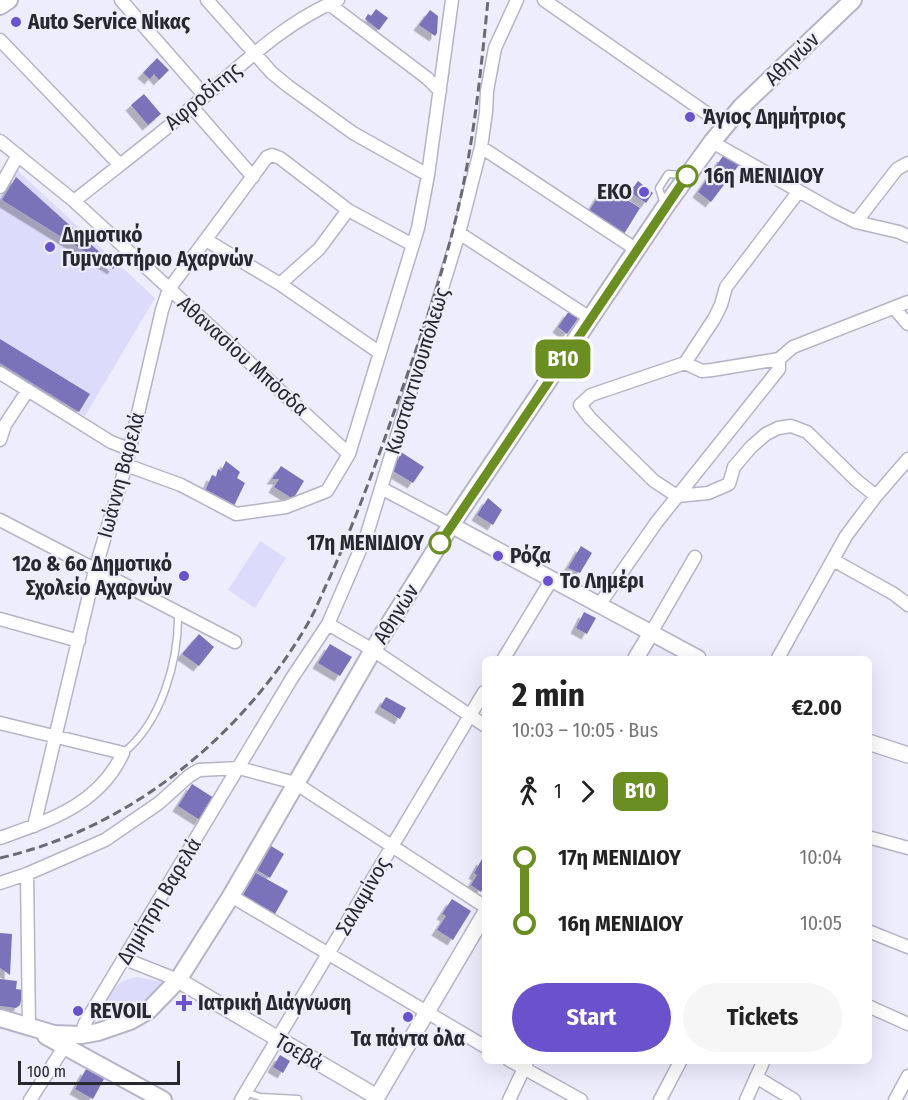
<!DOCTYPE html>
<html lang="en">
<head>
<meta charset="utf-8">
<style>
  body { margin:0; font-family:"Fira Sans Condensed",sans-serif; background:#f6f6f6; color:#222; height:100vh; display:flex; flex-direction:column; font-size:22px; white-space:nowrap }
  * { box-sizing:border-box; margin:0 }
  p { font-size:20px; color:#767676 }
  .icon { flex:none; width:33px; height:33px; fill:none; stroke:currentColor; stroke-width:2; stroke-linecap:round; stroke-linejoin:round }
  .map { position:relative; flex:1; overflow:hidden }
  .panel { position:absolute; left:482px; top:656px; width:390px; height:408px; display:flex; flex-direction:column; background:#fff; border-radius:9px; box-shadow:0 6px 24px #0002 }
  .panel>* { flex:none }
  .badge { padding:0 12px; border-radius:9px; font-size:21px; line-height:39px }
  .scale { position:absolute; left:18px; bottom:15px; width:162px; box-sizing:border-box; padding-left:6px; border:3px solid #28282f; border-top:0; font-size:16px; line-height:21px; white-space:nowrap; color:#28282f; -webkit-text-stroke:4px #eeedfd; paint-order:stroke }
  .map>.badge { position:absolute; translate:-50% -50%; box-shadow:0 0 0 3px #fff }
  .legs { display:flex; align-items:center; gap:9px; height:66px; padding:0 30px; font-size:20px }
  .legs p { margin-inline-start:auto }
  .overview { display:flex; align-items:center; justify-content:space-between; height:102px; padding:0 30px }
  h1 { font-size:33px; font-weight:700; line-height:45px }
  .button { display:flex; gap:12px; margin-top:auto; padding:12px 30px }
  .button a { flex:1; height:69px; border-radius:36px; background:#6952cc; color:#fff; font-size:24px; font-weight:700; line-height:69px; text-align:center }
  .button a+a { background:#f6f6f6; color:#222 }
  ul { padding:0 30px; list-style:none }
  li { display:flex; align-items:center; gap:21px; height:66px; font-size:22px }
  li i { display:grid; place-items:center; width:9px; height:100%; margin:0 8px; background:currentColor }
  li i::after { content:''; width:15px; height:15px; margin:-8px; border:4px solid; border-radius:50%; background:#fff }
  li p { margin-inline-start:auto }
  li:first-child i { background:linear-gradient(#0000 50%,currentColor 0) }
  li:last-child i { background:linear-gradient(currentColor 50%,#0000 0) }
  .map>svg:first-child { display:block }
  .green { fill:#dddbfc }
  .building { fill:#7a73b9; filter:url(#shadow) }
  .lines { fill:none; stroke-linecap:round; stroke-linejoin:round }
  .service-casing { stroke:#b5b4c7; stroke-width:9 }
  .minor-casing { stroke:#b5b4c7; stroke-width:15 }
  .tertiary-casing { stroke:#b5b4c7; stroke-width:18 }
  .secondary-casing { stroke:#b5b4c7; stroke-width:20 }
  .service { stroke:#fff; stroke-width:6 }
  .minor { stroke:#fff; stroke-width:12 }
  .tertiary { stroke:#fff; stroke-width:15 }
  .secondary { stroke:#fff; stroke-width:16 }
  .rail { stroke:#6a6a73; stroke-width:3; stroke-dasharray:9 4.5; stroke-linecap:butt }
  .line-1-casing { stroke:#fff; stroke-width:14 }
  .line-1 { stroke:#6b8e23; stroke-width:9 }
  .poi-dot { fill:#6952cc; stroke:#eeedfd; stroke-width:2 }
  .stop-1-dot { fill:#fff; stroke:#6b8e23; stroke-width:3 }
  .labels { text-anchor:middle; stroke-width:4.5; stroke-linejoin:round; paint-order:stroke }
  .poi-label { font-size:21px; font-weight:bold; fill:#28282f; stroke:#eeedfd; text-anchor:start }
  .street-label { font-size:21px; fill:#28282f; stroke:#eeedfd }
  .stop-label { font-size:21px; font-weight:bold; fill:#28282f; stroke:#eeedfd; text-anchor:start }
</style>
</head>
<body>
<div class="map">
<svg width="908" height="1100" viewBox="0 0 908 1100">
  <defs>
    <filter id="shadow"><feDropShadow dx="-5.5" dy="5.5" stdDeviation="0" flood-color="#0004"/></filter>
  </defs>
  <rect width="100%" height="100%" fill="#eeedfd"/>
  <!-- green -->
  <path class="green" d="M16,169l139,129 -70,118 -85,-50v-170z
    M260,541l26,17 -31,50 -27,-18z
    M137,977l26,5 1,2c-4,5 -8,12 -12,16 -14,12 -37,19 -55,17 4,-21 20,-37 40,-40z"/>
  <!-- building -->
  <path class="building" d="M376,9l12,9 -9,12 -14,-11 3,-5 3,2z
    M430,10l8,6 -1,17 -2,3 -16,-11z
    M157,58l12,12 -10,10 -5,-6 -4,5 -7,-6z
    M144,94l17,20 -13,11 -17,-20z
    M723,156l16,9 -28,37 -13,-10z
    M16,177l99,89 -2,3 -111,-69z
    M638,181l15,12 -7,10 -16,-11z
    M605,186l35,22 -16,26 -35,-23z
    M569,311l10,6 -12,17 -9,-7z
    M0,339l90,55 -11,18 -79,-49z
    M401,452l23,15 -11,16 -20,-12z
    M226,461l14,11 -3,6 8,5 -12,25 -28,-17 7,-16 4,2 2,-8 3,2z
    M281,466l23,15 -11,18 -19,-12 5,-8h-7z
    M488,498l14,12 -9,15 -16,-10z
    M581,546l11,7 -12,20 -12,-5z
    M584,612l12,6 -9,16 -11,-6z
    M199,634l15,13 -15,19 -17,-12z
    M330,644l22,13 -12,19 -22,-13z
    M386,697l20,11 -6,11 -20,-12z
    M192,784l22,14 -14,22 -22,-14z
    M268,844l16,10 -14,24 -16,-10z
    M482,859l2,2v24l-3,7 -10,-7 6,-10 -3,-2z
    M254,872l34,19 -13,23 -34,-20z
    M452,899l19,12 -18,29 -16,-10 9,-14 -4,-2z
    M0,933l12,1 -2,41 -10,-7z
    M0,979l17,2 -1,8 7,1 -3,15 -4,3 -16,-2z
    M280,1055l10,6 -7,12 -10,-6z
    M86,1069l18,10 -11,20 -18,-10z"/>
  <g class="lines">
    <!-- service casing -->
    <g class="service-casing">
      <path id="service" d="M664,204l-5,-16 9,-14 16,1
        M123,753c38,-30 56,-92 55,-140
        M246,1092l14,5 38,2"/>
    </g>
    <!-- minor casing -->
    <g class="minor-casing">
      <path id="minor" d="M121,0l84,96
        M207,0l65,73 16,13 65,47 75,42
        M544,0l181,126
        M329,4l98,74 13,13
        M0,40l120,125
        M192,107l61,70
        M0,141l74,60 275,253
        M712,142l122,69 22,11 43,10 9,4
        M481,147l156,103
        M0,187l18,-32
        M74,201c39,-31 79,-61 118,-94 47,-39 89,-83 146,-107
        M856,222l41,-53 11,-6
        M459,233l131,85
        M206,240l74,44 100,69
        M280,284l39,-35 29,-39
        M894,308l14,16
        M685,363l29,-44 7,-14 5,-18 73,-96
        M0,373l111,69 18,7
        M0,440l5,-15 23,-35
        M126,465l55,20 55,29 50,-7 41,-16 22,-37 69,-226 10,-53 24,-175
        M381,488l70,37
        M876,496l-20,-16 -49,-48 -16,-6 -13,2 -12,6 -15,13 -17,20 -5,17 -21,9 -31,3 -23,-15 -64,-63 -10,-13 11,-10 94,-32 17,8 10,-1 67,-11 14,-12 115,-45
        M0,520l235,122
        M833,560l61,34 14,11
        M599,605l57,-82 123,-154v-10
        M0,619l79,22
        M328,624l45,26 111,75
        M651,633l44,-76
        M504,658l48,-79
        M778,658l68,-122 30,-40 32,-37
        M0,723l123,30c-24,52 -73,67 -123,85
        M34,826l61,-256 31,-105 36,-155 7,-21 98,-132 5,-2 8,3 68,52 65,35
        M868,837l40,11
        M27,874l2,154
        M0,883l27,-9 78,-34 54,-37 30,-27 10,-6 40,-2 56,15 189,123
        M231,896l253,150
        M868,931l40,16
        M125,959l53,21
        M868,1006l40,18
        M81,1035l4,-12 207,-345 36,-54 39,-90 92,-301 22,-86 5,-35 1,-21 8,-43 22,-48
        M509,1060l72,40
        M756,1077l38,23
        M30,1100l38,-59
        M241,1100l243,-408
        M509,1100l19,-40
        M660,1100l21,-40
        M746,1100l18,-40
        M895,1100l13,-24"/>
    </g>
    <!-- tertiary casing -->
    <g class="tertiary-casing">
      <path id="tertiary" d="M451,525l247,133
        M636,658l15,-25
        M868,742l40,13
        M178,980l199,117
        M377,1097l107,-182"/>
    </g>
    <!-- secondary casing -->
    <g class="secondary-casing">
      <path id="secondary" d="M0,6l9,-6
        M0,1018l54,16 27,1 17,-3 32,-11 19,-11 29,-30 53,-84 142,-246 78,-125 214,-318 47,-65 29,-35 112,-107
        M46,1036l117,64"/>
    </g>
    <!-- service -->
    <use href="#service" class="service"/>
    <!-- minor -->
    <use href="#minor" class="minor"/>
    <!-- tertiary -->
    <use href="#tertiary" class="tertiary"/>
    <!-- secondary -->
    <use href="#secondary" class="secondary"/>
    <!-- rail -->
    <path class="rail" d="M0,858c128,-29 241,-120 307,-233 9,-15 15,-32 23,-48 23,-52 44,-107 63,-162 24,-68 49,-135 65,-206 16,-68 23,-139 30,-209"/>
  </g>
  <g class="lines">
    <!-- line-1 casing -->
    <g class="line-1-casing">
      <path id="line-1" d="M440,543l247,-367"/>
    </g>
    <!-- line-1 -->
    <use href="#line-1" class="line-1"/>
  </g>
  <!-- markers -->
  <g class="poi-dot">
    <circle cx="16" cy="22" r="6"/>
    <circle cx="690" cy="117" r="6"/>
    <circle cx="644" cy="192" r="6"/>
    <circle cx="50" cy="247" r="6"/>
    <circle cx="498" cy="556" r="6"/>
    <circle cx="184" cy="576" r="6"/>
    <circle cx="548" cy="581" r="6"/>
    <path d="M181 994h6v6h6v6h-6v6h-6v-6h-6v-6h6z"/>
    <circle cx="78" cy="1011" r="6"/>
    <circle cx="408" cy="1017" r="6"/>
  </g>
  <g class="stop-1-dot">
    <circle cx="687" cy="176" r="10"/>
    <circle cx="440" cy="543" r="10"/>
  </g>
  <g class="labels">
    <!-- poi labels -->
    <g class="poi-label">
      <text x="28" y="29">Auto Service Νίκας</text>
      <text x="702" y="124">Άγιος Δημήτριος</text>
      <text x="632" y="199" text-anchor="end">EKO</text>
      <text x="62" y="242">Δημοτικό<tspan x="62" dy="24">Γυμναστήριο Αχαρνών</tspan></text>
      <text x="510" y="563">Ρόζα</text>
      <text x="172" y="571" text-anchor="end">12ο &amp; 6ο Δημοτικό<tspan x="172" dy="24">Σχολείο Αχαρνών</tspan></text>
      <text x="560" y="588">Το Λημέρι</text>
      <text x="198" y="1010">Ιατρική Διάγνωση</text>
      <text x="90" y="1018">REVOIL</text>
      <text x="408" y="1046" text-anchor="middle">Τα πάντα όλα</text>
    </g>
    <!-- street labels -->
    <g class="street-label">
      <text transform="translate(792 59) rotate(-44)" y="7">Αθηνών</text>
      <text transform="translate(203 96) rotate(-40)" y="7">Αφροδίτης</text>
      <text transform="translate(243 356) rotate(42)" y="7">Αθανασίου Μπόσδα</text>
      <text transform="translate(417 371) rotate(-73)" y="7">Κωσταντινουπόλεως</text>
      <text transform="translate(121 475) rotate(-75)" y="7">Ιωάννη Βαρελά</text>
      <text transform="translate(396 614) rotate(-58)" y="7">Αθηνών</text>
      <text transform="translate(363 896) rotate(-60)" y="7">Σαλαμίνος</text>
      <text transform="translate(159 901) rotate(-59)" y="7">Δημήτρη Βαρελά</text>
      <text transform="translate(299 1052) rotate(30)" y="7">Τσεβά</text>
    </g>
    <!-- stop labels -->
    <g class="stop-label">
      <text x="704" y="183">16η ΜΕΝΙΔΙΟΥ</text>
      <text x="424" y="550" text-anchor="end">17η ΜΕΝΙΔΙΟΥ</text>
    </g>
  </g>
</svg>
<div class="scale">100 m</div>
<b class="badge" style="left:563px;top:359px;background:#6b8e23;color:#fff">Β10</b>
<section class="panel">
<div class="overview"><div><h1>2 min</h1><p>10:03 – 10:05 · Bus</p></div><b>€2.00</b></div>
<div class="legs"><svg class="icon" aria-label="walk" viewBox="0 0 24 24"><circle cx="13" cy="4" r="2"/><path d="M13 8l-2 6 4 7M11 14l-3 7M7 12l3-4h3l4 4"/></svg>1<svg class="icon" aria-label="forward" viewBox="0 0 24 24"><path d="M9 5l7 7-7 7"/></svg><b class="badge" style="background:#6b8e23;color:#fff">Β10</b></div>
<ul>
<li><i style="color:#6b8e23"></i><b>17η ΜΕΝΙΔΙΟΥ</b><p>10:04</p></li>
<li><i style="color:#6b8e23"></i><b>16η ΜΕΝΙΔΙΟΥ</b><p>10:05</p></li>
</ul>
<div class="button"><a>Start</a><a>Tickets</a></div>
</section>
</div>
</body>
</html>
